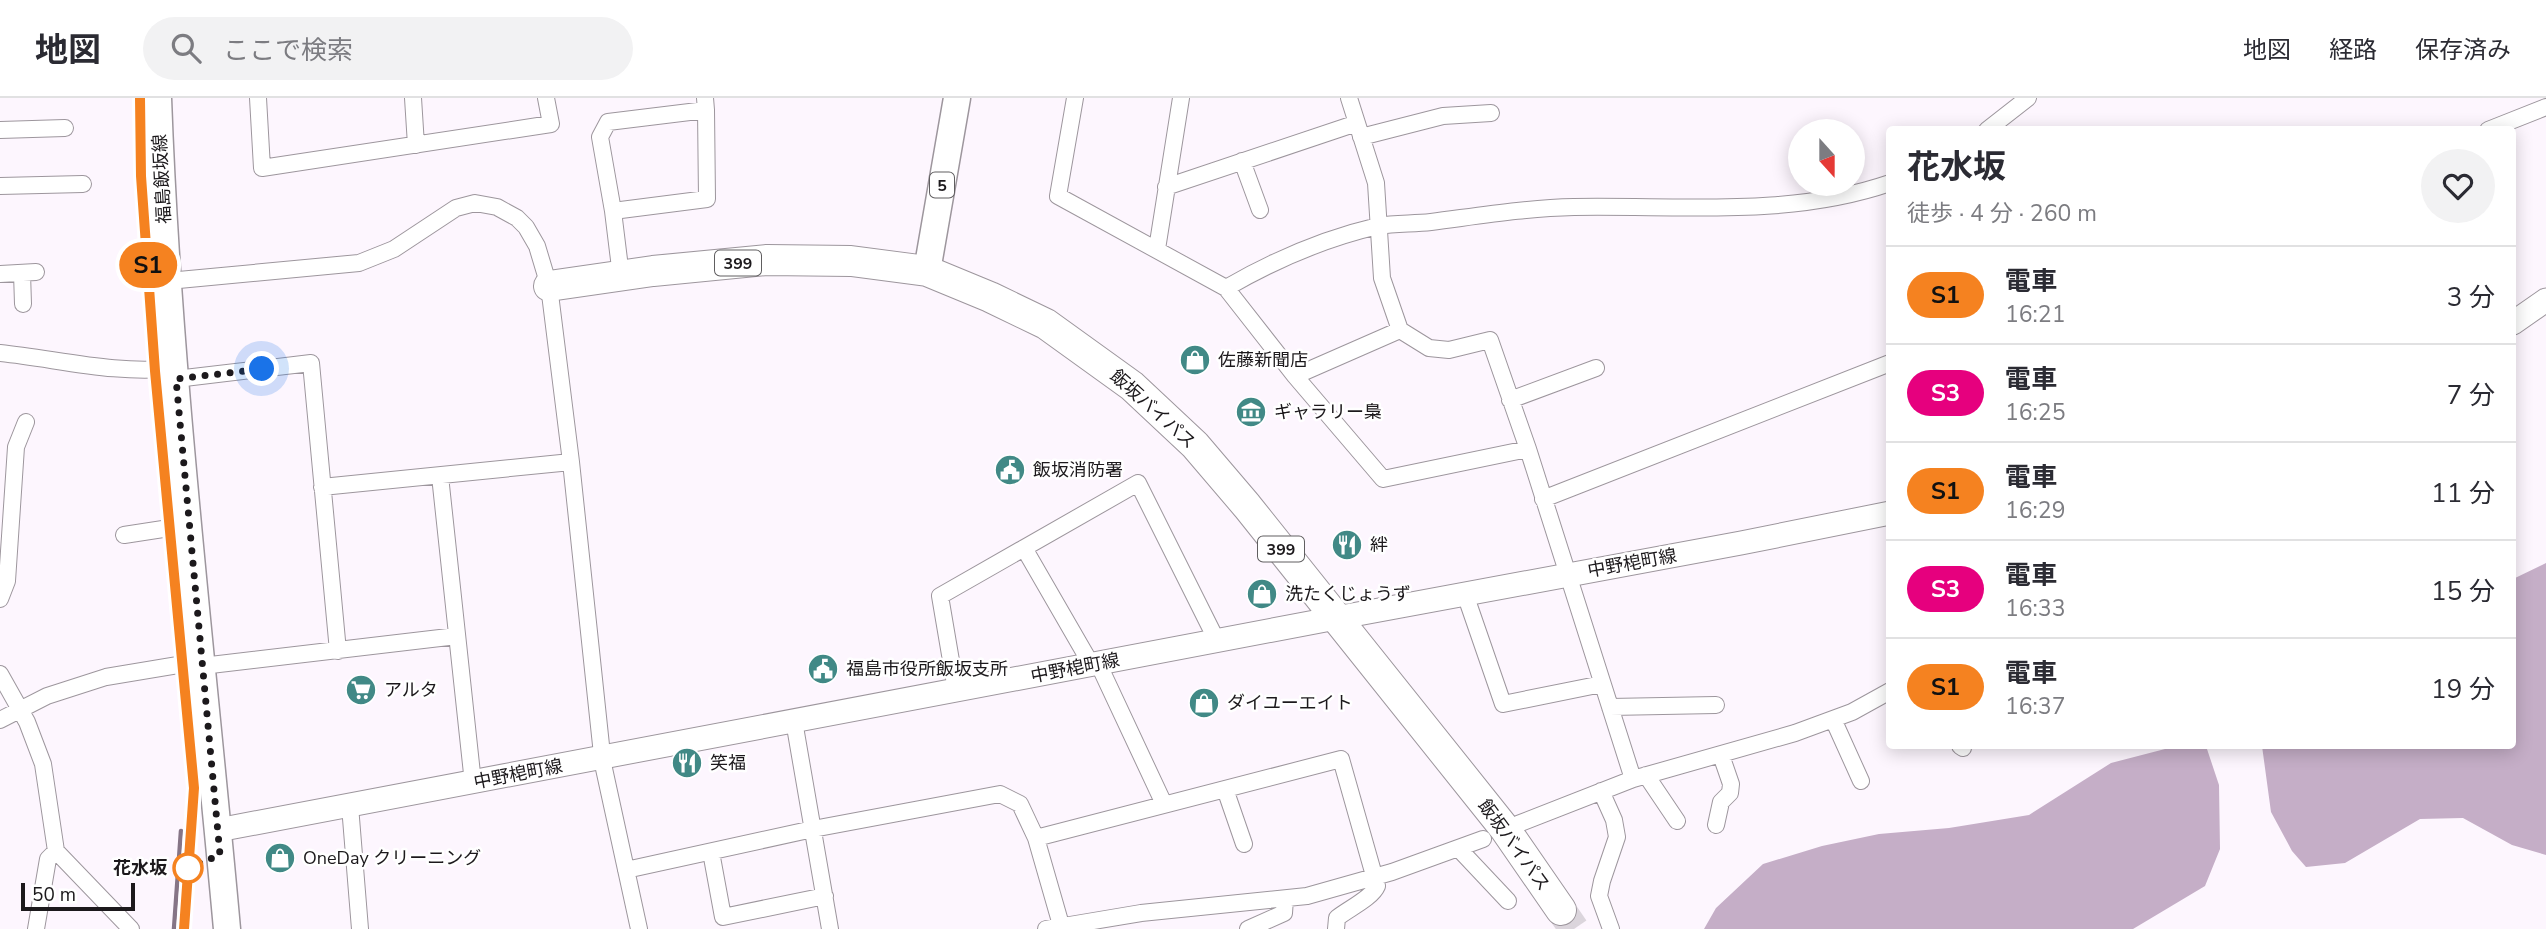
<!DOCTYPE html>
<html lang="ja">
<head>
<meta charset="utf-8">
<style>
  body { margin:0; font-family:"Nunito Sans","Noto Sans JP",sans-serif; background:#f2f2f3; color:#2b2b33; height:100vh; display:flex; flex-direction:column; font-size:26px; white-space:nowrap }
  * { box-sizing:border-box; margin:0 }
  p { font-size:23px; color:#7c7c81 }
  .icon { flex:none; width:38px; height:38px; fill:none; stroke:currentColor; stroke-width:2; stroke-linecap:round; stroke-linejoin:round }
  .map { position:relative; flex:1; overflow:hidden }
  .details { position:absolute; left:1886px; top:28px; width:630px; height:623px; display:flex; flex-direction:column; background:#fff; border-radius:7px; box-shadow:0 4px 18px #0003 }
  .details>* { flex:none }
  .badge { padding:0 14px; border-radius:23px; font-size:24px; line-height:46px }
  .needle { width:46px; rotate:159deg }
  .buttons { position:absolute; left:1788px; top:21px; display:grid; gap:14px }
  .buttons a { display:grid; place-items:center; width:77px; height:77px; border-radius:50%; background:#fff; box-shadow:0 4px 18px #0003; font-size:35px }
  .scale { position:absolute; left:21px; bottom:18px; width:114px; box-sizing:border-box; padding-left:7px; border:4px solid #1c191c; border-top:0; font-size:19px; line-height:24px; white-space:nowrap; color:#1c191c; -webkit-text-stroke:5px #fff; paint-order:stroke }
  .you { position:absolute; width:35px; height:35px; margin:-18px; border:5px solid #fff; border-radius:50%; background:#1a73e8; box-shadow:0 0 0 10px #1a73e833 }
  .map>.badge { position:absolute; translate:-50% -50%; box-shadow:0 0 0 4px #fff }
  .round { display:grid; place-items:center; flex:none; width:74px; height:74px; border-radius:37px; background:#f2f2f3 }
  .headline { display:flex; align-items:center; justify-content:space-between; height:119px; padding:0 21px }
  h1 { font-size:33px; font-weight:700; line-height:52px }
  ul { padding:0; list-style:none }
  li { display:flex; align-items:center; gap:21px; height:98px; padding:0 21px; border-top:2px solid #e1e1e2 }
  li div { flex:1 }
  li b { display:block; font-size:26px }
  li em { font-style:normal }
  li .badge { min-width:77px; font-weight:700; text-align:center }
  header { display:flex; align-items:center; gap:42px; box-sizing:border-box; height:98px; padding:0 35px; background:#fff; border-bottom:2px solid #e1e1e2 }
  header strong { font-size:33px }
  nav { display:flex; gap:38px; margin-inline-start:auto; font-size:24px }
  .search { width:490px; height:63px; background:#f2f2f3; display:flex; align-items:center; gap:18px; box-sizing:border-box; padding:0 24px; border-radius:38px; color:#7c7c81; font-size:26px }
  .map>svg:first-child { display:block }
  .forest { fill:#c5aec7 }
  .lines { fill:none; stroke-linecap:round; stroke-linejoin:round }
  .stream { stroke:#867586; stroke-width:4.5 }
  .highway-tunnel { stroke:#dbd5dc; stroke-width:30; stroke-dasharray:30 15; stroke-linecap:butt }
  .street-casing { stroke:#9d969d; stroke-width:18 }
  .secondary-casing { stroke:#9d969d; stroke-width:25 }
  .primary-casing { stroke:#9d969d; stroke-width:29 }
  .highway-casing { stroke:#9d969d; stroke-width:32 }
  .street { stroke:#fff; stroke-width:16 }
  .secondary { stroke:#fff; stroke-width:23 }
  .primary { stroke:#fff; stroke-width:26 }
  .highway { stroke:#fff; stroke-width:30 }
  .rail-casing { stroke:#6a666b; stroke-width:7 }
  .rail { stroke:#fff; stroke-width:4.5; stroke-dasharray:13; stroke-linecap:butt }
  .line-casing { stroke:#fff; stroke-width:16 }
  .line { stroke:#f58220; stroke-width:10 }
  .walk { stroke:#1c191c; stroke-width:7; stroke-dasharray:0 12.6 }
  .stop-dot { fill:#fff; stroke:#f58220; stroke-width:3.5 }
  .labels { text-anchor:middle; stroke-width:5; stroke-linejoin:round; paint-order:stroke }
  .shield { fill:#fff; stroke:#605e60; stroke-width:2 }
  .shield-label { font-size:16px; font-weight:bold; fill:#1c191c }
  .street-label { font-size:18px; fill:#1c191c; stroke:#fff }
  .poi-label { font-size:18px; fill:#1c191c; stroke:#fff; text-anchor:start }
  .stop-label { font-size:18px; font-weight:bold; fill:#1c191c; stroke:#fff; text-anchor:end }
</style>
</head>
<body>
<header>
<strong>地図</strong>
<div class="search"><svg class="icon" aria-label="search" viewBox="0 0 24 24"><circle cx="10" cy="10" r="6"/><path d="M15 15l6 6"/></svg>ここで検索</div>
<nav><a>地図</a><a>経路</a><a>保存済み</a></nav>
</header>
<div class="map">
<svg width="2546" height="831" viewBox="0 0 2546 831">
  <rect width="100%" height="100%" fill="#fdf6fe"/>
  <!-- forest -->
  <path class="forest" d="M2546,465v292l-34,-10 -49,-27 -43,1 -75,44 -39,4 -14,-16 -21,-39 -9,-66h251v-167z
    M2206,648l13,39 1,64 -15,37 -72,43h-429l12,-21 47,-44 59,-18 57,-12 70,-6 80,-13 82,-52 54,-14z"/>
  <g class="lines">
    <!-- stream -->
    <path class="stream" d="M174,831l7,-98"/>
    <!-- highway-tunnel -->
    <path class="highway-tunnel" d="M1561,812l13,19"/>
    <!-- street casing -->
    <g class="street-casing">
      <path id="street" d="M258,0l4,70 289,-44 -5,-26
        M413,0l3,47
        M705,0l1,12 1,89 -94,12 -13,-74 8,-15 98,-12
        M1075,0l-17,98 168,92 69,88 88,103 145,-30
        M1349,0l27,85 6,95 18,52 29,18 20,2 41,-10 38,109 105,330
        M0,32l65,-2
        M1987,32l41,-32
        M2488,32l58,-23
        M1361,39l82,-21 48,-3
        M1242,63l18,49
        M0,88l83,-2
        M1166,89l191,-64
        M613,113l8,65
        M1157,151l24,-151
        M22,175l1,31
        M0,176l36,-2
        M168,183l191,-18 35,-14 62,-41 19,-5 22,4 20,11 9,9 11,19 12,40 22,176 32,302 36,165
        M1226,190c45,-26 100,-50 152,-62 17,-3 35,-2 53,-4 47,-6 95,-14 143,-15 105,-2 214,11 316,-24
        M0,255c58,6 117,22 175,15
        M1295,278l105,-46
        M176,281l135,-16 27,288
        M1510,302l86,-32
        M440,378l33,307
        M322,389l249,-25
        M1543,401l347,-136
        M124,437l65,-10
        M1024,450l67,116
        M1465,496l38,110 99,-20
        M0,501l7,-18 9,-134 10,-25
        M1098,565l66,141
        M202,568l255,-30
        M0,576l27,48 16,42 13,87 75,78
        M956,592l-16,-94 198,-113 79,158
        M1610,609l106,-2
        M1833,621l28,62
        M0,622l47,-24 59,-19 96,-16
        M794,623l36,208
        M1960,648l3,2
        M1646,677l31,46
        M1225,691l19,55
        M1601,693l13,29 3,17 -15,44 -3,15 12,33
        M350,708l10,123
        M1518,726l115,-45 162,-46 57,-21 38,-21
        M1716,727l5,-23 9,-9 1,-9 -10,-29
        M1036,740l305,-79 36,127c-5,12 -29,23 -40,32l-1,11
        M1459,751l49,52
        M711,754l12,65 102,-21
        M626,772l187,-41 187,-35 20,10 16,34 25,87
        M36,831l12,-70 8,-8
        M1046,831l95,-16 166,-17 85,-24 91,-33
        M1248,831l36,-16 1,-14"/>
    </g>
    <!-- secondary casing -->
    <g class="secondary-casing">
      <path id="secondary" d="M2513,225l33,-23
        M218,732l1118,-212 405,-75 149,-30"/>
    </g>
    <!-- primary casing -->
    <g class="primary-casing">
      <path id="primary" d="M158,0c10,278 44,554 69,831
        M927,173l30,-173"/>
    </g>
    <!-- highway casing -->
    <g class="highway-casing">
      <path id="highway" d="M549,188l104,-15 114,-11 84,1 76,10 63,26 56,27 86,62 63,59 52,61 258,323 56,81"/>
    </g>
    <!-- street -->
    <use href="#street" class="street"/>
    <!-- secondary -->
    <use href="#secondary" class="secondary"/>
    <!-- primary -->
    <use href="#primary" class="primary"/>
    <!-- highway -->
    <use href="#highway" class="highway"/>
    <!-- rail casing -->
    <g class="rail-casing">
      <path id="rail" d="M140,0l1,78 14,195 39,417 -10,141"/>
    </g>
    <!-- rail -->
    <use href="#rail" class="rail"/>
  </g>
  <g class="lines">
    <!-- line casing -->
    <g class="line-casing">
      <path id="line" d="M140,0l1,78 14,195 39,417 -10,141"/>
    </g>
    <!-- line -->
    <use href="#line" class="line"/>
    <!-- walk -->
    <path class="walk" d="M188,770l32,-13 -44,-476 86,-10"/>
  </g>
  <!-- icons -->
  <defs>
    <g id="shop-disc" transform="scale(1.575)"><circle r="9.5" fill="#418986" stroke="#fff"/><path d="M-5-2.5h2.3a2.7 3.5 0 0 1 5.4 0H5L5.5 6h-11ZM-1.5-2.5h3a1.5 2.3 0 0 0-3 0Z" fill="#fff"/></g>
    <g id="museum-disc" transform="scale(1.575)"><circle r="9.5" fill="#418986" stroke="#fff"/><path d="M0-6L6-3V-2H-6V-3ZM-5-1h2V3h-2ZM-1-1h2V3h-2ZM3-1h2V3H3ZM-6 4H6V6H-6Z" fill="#fff"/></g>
    <g id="civic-disc" transform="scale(1.575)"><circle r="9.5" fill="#418986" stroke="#fff"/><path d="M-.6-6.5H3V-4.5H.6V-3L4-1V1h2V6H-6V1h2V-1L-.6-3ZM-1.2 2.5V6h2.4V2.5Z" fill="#fff"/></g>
    <g id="restaurant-disc" transform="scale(1.575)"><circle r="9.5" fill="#418986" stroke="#fff"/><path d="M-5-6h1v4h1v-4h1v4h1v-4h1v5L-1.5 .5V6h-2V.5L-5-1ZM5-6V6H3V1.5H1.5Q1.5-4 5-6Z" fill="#fff"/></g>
    <g id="supermarket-disc" transform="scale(1.575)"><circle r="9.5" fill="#418986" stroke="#fff"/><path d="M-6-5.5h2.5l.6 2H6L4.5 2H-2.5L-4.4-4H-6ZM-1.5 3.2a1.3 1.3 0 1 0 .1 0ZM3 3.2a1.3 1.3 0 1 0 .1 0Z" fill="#fff"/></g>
  </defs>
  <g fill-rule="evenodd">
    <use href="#shop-disc" x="1195" y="262"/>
    <use href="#museum-disc" x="1251" y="314"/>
    <use href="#civic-disc" x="1010" y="372"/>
    <use href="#restaurant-disc" x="1347" y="447"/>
    <use href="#shop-disc" x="1262" y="496"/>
    <use href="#civic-disc" x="823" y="571"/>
    <use href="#supermarket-disc" x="361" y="592"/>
    <use href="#shop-disc" x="1204" y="605"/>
    <use href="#restaurant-disc" x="687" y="665"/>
    <use href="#shop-disc" x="280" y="760"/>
  </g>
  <!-- markers -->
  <circle class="stop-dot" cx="188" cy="770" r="14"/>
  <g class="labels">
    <!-- shield labels -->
    <g class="shield">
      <rect x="930" y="74.5" width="24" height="25" rx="5"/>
      <rect x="715" y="152.5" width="46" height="25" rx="5"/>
      <rect x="1258" y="438.5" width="46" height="25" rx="5"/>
    </g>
    <g class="shield-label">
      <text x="942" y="93">5</text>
      <text x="738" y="171">399</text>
      <text x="1281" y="457">399</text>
    </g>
    <!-- street labels -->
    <g class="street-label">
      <text transform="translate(162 81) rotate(-93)" y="6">福島飯坂線</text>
      <text transform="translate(1153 311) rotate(42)" y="6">飯坂バイパス</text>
      <text transform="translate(1632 465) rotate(-10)" y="6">中野梍町線</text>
      <text transform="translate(1075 570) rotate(-11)" y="6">中野梍町線</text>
      <text transform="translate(518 676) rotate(-11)" y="6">中野梍町線</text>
      <text transform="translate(1514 747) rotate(54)" y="6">飯坂バイパス</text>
    </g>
    <!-- poi labels -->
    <g class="poi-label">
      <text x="1218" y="268">佐藤新聞店</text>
      <text x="1274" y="320">ギャラリー梟</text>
      <text x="1033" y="378">飯坂消防署</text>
      <text x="1370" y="453">絆</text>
      <text x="1285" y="502">洗たくじょうず</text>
      <text x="846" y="577">福島市役所飯坂支所</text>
      <text x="384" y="598">アルタ</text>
      <text x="1227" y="611">ダイユーエイト</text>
      <text x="710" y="671">笑福</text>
      <text x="303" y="766">OneDay クリーニング</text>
    </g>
    <!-- stop labels -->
    <g class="stop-label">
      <text x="167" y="776">花水坂</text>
    </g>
  </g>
</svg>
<div class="buttons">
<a><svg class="needle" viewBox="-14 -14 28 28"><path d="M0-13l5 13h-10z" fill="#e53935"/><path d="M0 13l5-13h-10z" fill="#7c7c81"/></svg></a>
</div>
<div class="scale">50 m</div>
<div class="you" style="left:262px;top:271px"></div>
<b class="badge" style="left:148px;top:167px;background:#f58220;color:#111">S1</b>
<section class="details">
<div class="headline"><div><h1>花水坂</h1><p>徒歩 · 4 分 · 260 m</p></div><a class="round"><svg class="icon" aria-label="heart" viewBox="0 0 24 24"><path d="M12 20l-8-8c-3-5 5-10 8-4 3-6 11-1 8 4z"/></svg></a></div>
<ul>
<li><span class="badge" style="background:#f58220;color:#111">S1</span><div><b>電車</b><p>16:21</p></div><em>3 分</em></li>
<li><span class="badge" style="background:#e6007e;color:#fff">S3</span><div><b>電車</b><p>16:25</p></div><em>7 分</em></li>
<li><span class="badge" style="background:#f58220;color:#111">S1</span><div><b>電車</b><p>16:29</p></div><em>11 分</em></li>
<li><span class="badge" style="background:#e6007e;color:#fff">S3</span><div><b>電車</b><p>16:33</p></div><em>15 分</em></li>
<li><span class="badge" style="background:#f58220;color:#111">S1</span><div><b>電車</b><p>16:37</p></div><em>19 分</em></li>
</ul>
</section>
</div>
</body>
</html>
